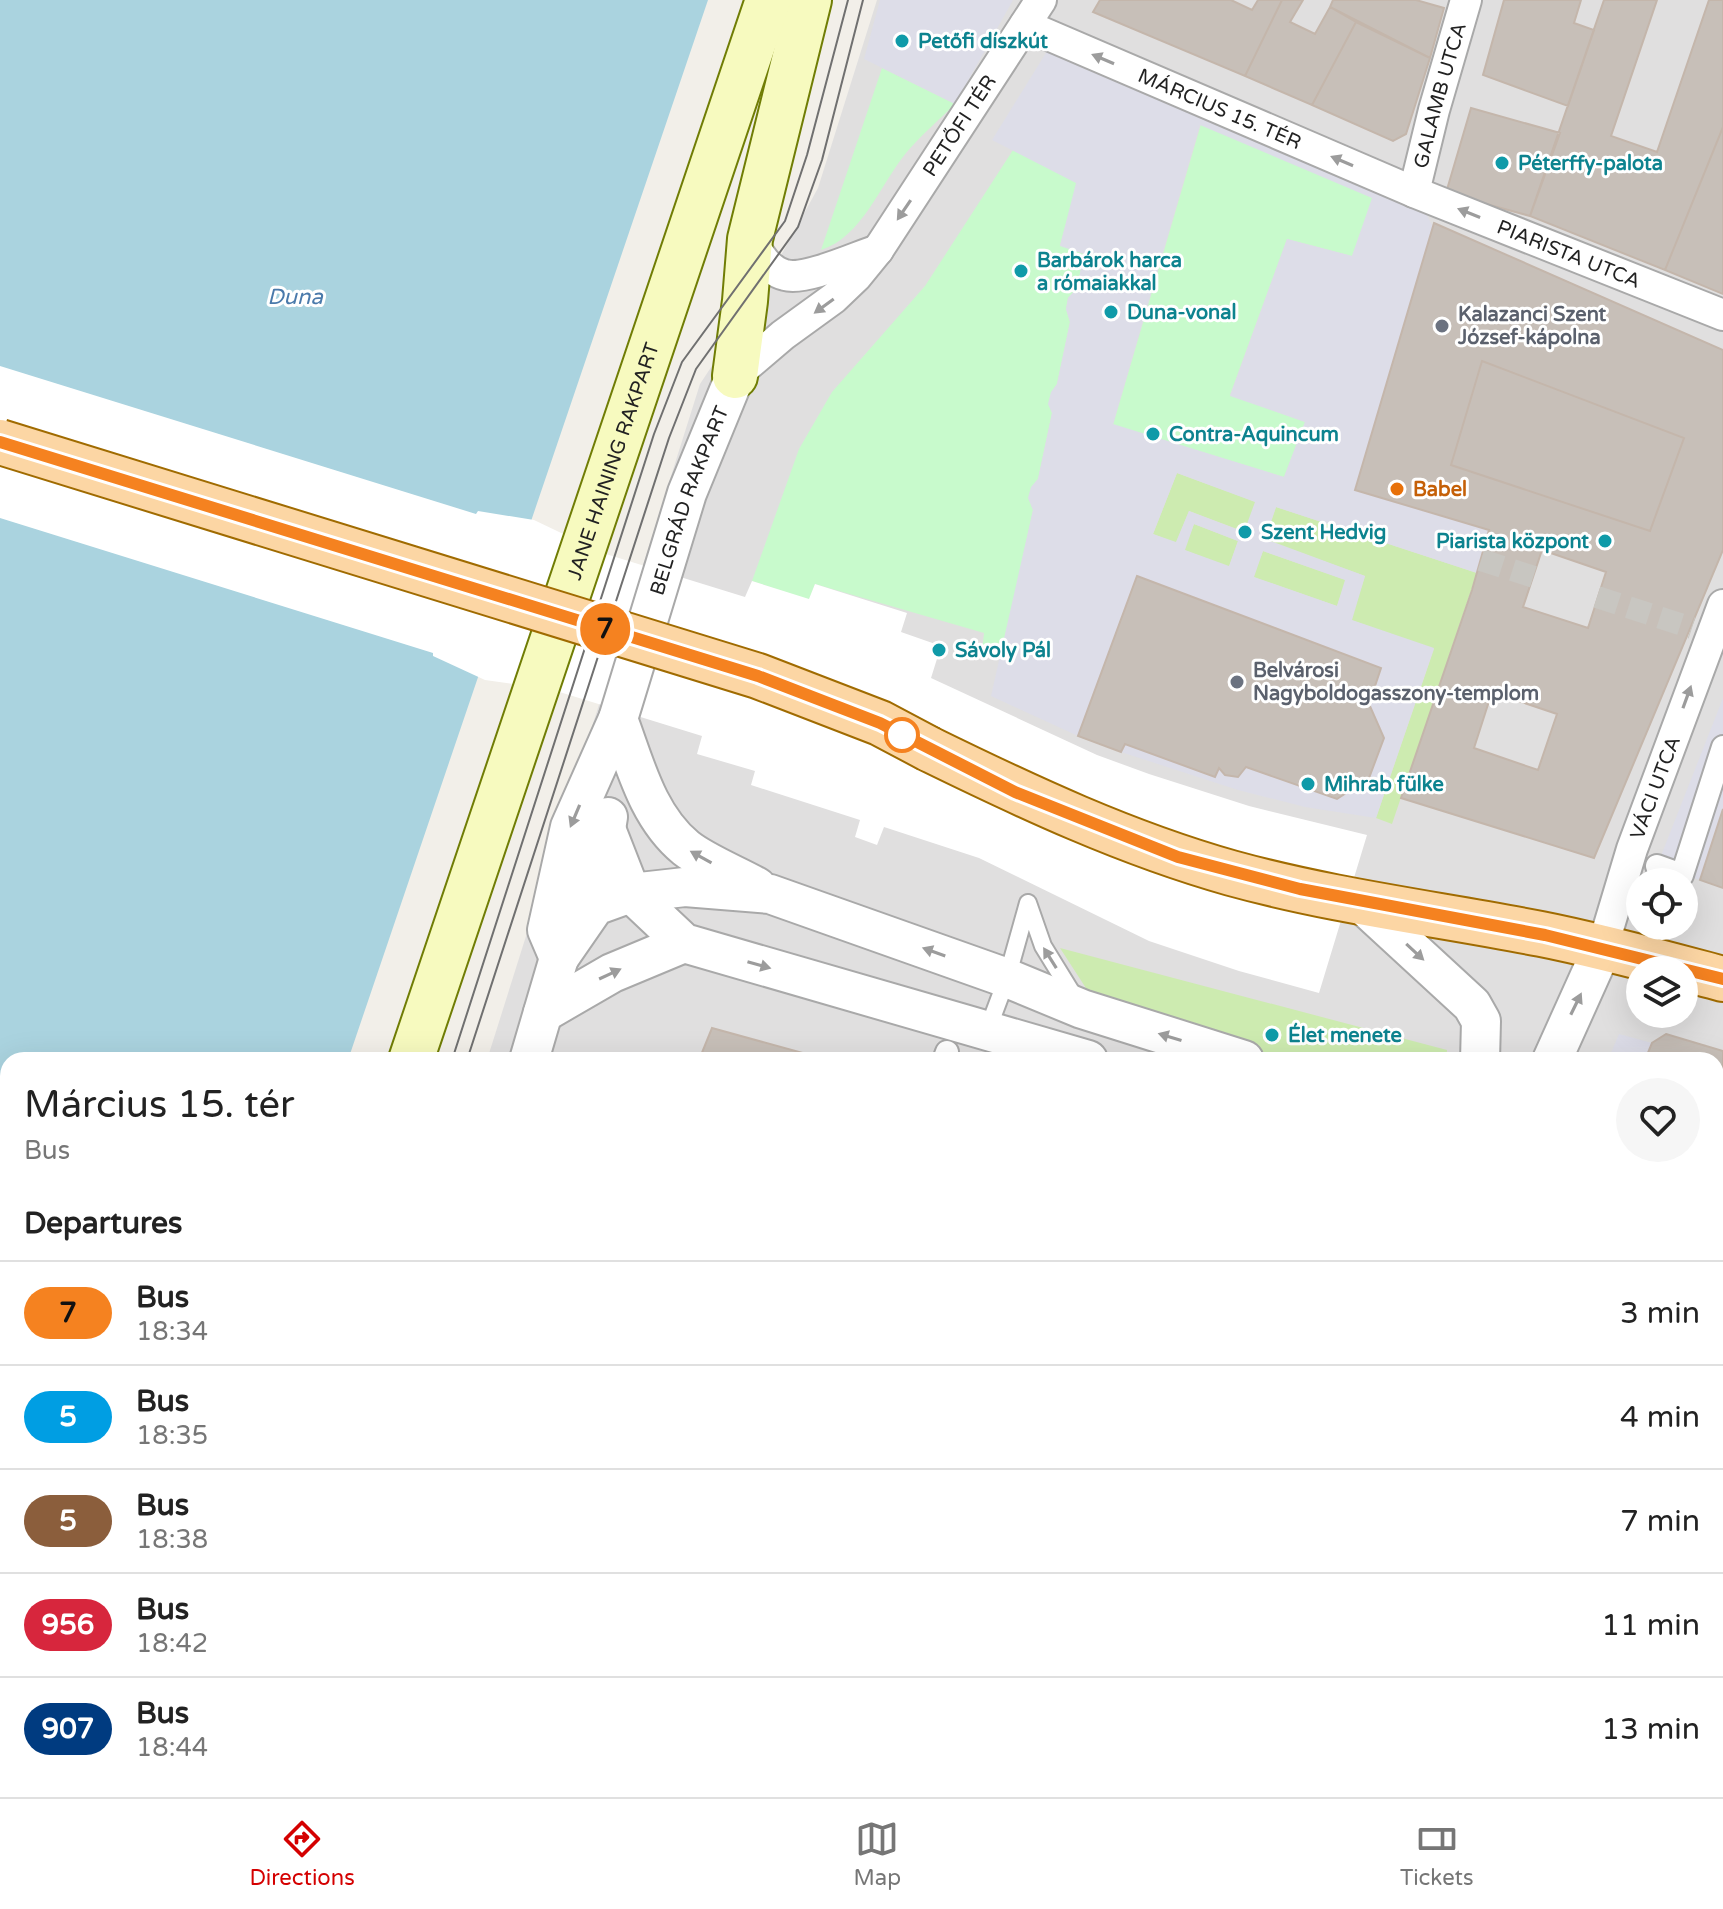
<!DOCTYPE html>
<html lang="en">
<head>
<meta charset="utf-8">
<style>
  body { margin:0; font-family:"Varela Round",sans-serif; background:#f6f6f6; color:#222; height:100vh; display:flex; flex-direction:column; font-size:30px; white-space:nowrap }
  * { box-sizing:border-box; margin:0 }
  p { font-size:26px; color:#767676 }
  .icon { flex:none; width:44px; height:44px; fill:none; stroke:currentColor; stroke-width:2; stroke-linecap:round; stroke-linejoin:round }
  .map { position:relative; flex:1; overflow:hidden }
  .side { position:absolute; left:0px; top:1052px; width:1724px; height:746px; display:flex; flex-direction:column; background:#fff; border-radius:24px 24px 0 0; box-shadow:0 8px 32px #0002 }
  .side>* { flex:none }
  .badge { padding:0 16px; border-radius:26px; font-size:28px; line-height:52px }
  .buttons { position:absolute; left:1626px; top:868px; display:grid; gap:16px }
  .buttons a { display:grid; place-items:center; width:72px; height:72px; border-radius:50%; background:#fff; box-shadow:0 8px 32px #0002; font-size:40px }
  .map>.badge { position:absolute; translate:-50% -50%; box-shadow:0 0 0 4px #fff }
  h2 { padding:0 24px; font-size:30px; line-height:72px }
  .round { display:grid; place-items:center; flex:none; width:84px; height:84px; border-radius:42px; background:#f6f6f6 }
  .summary { display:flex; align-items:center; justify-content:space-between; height:136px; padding:0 24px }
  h1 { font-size:38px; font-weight:600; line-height:60px }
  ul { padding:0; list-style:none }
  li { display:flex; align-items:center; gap:24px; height:104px; padding:0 24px; border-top:2px solid #e0e0e0 }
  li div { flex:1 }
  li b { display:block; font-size:30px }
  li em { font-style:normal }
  li .badge { min-width:88px; font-weight:700; text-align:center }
  .tab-bar { display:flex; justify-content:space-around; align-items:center; height:112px; border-top:2px solid #e0e0e0; background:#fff; font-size:22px; color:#767676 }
  .tab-bar a { display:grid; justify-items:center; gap:4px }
  .tab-bar .selected { color:#d40000 }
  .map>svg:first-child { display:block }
  .residential { fill:#e0dfdf; fill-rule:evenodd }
  .education { fill:#ffffe5 }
  .grass { fill:#cdebb0 }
  .park { fill:#c8facc }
  .plaza { fill:#dddde8; fill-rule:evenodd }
  .water { fill:#aad3df }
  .pier { fill:#fff }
  .building { fill:#c7bfb8; stroke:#c4b6ab; stroke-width:2; fill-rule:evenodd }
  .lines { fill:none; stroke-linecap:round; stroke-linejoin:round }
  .pedestrian-tunnel { stroke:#c8c6c1; stroke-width:22; stroke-dasharray:22 11; stroke-linecap:butt }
  .service-casing { stroke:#a9a9a9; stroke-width:20 }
  .pedestrian-casing { stroke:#a9a9a9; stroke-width:26 }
  .minor-casing { stroke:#a9a9a9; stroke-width:34 }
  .tertiary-casing { stroke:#a9a9a9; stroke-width:42 }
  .secondary-casing { stroke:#707d05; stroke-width:48 }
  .primary-casing { stroke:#a06b00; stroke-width:48 }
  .service { stroke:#fff; stroke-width:16 }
  .pedestrian { stroke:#fff; stroke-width:22 }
  .minor { stroke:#fff; stroke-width:30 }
  .tertiary { stroke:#fff; stroke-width:38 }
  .secondary { stroke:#f7fabf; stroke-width:44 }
  .primary { stroke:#fcd6a4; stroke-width:44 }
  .tram { stroke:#707070; stroke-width:2 }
  .primary-bridge-casing { stroke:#a06b00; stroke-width:48; stroke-linecap:butt }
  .primary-bridge { stroke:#fcd6a4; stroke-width:44 }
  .oneway { fill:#9c9c9c }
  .line-casing { stroke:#fff; stroke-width:18 }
  .line { stroke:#f58220; stroke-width:12 }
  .culture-dot { fill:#0f9aa8; stroke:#fff; stroke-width:3 }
  .worship-dot { fill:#6b7280; stroke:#fff; stroke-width:3 }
  .food-dot { fill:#e8710a; stroke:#fff; stroke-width:3 }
  .stop-dot { fill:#fff; stroke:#f58220; stroke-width:4 }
  .labels { text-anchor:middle; stroke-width:6; stroke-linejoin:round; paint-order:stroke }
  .culture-label { font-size:20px; font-weight:bold; fill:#0d838f; stroke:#fff; text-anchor:start }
  .street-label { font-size:20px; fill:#222; stroke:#fff }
  .worship-label { font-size:20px; font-weight:bold; fill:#5b616d; stroke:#fff; text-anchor:start }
  .food-label { font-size:20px; font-weight:bold; fill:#c56008; stroke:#fff; text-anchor:start }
  .water-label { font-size:22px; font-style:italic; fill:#4a7aab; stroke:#fff }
</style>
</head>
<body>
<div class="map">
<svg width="1723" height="1797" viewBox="0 0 1723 1797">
  <rect width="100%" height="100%" fill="#f2efe9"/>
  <!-- residential -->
  <path class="residential" d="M877,0h846v1797h-1449l2,-7h1440v-730h-1229l213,-676 62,-94 56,-102zM1640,882h44v44h-44zM1640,970h44v44h-44z"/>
  <!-- education -->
  <path class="education" d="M856,1790h175l-2,7h-174z"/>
  <!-- grass -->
  <path class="grass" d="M1177,473l79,29 -11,30 -56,-21 -13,32 -23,-9z
    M1276,507l201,66 -85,251 -16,-6 58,-169 -83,-29 14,-44 -100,-36z
    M1194,524l44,17 -9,26 -45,-17z
    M1263,551l83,29 -9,26 -84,-29z
    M1060,948l387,102 -1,10h-162l-191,-61z"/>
  <!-- park -->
  <path class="park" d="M882,68l73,36c-16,16 -35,32 -49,49 -26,32 -44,84 -85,97z
    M1201,124l172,74 -21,58 -65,-17 -57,156 75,27 -21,55 -171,-52z
    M1013,150l64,33 -17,62 24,9 -7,34 -9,10 -2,11 4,13 -13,62c-7,10 -10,17 -5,29l-14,66c-10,11 -10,18 -5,31l-32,147 -19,-5 2,-19 -169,-49 -6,16 -57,-19 47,-132 33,-57 93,-106z"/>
  <!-- plaza -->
  <path class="plaza" d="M880,0h133l-58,104 -91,-45z
    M1049,48l371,153 13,26 -78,263 134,40 -12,43 -201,-66 -11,32 100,37 -13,44 82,28 -58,170 -71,-11 -67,-17 -117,-38 4,-8 89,33 5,-9 7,7 12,2 8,-10 91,32 32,-21 15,-39 -15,-35 12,-36 -244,-91 -59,159 -87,-40 42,-186 -5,-12 3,-11 7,-8 14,-66 -4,-9 3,-12 6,-8 13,-62 -4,-13 2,-11 9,-10 7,-34 -24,-8 16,-63 -84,-43zM1200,125l172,73 -20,58 -65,-17 -57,157 75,26 -21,55 -171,-53zM1177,473l78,29 -11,30 -55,-21 -13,31 -23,-8zM1194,524l44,17 -9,25 -44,-16zM1263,551l82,29 -8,26 -83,-29z
    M1723,698v115l-23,67 -43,-14z
    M1619,1034l33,9 -7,17h-37z
    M1716,1223h7v71l-7,1z
    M1308,1790h86l-3,7h-85z"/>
  <!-- water -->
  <path class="water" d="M0,0h708l-360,1060h-340v730h163l-1,7h-170z"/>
  <!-- pier -->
  <path class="pier" d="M0,366l476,148 2,-3 56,9 46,22v4l165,51 7,-16 57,18 6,-15 92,29 -6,19 40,14 -10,32 166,77 52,19 100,32 118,29 -48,158 -80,-22 -90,-30 -170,-83 -95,-31 -7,18 -22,-8 5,-17 -109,-35 4,-14 -58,-17 5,-18 -165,-51 -2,2 -50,-7 -52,-24v-3l-433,-135z"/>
  <!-- building -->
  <path class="building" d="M1100,0h131l21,10 6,-10h24l-37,76 -152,-64z
    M1282,0h21l-13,22 25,12 15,-27 26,15 -44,83 -67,-29z
    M1333,0h83l28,8 -14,50 -100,-51z
    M1504,0h77l-7,23 20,7 -26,76 -85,-31z
    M1604,0h53l-46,136 46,16 52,-152h14v127l-58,143 -135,-54z
    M1356,22l74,36 -24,76 -13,7 -81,-36z
    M1471,108l89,25 -30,83 -84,-23z
    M1723,127v167l-58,-24z
    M1434,223l289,127v200l-129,308 -193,-60 71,-208 17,-60 -134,-40zM1482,361l202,77 -34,93 -199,-66zM1542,550l64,22 -18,56 -65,-21zM1492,692l65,22 -19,56 -64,-22z
    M1482,361l202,77 -34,93 -199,-66z
    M1137,576l244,92 -12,36 15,34 -15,40 -32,21 -91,-32 -8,10 -13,-2 -6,-7 -4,9 -90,-33 -4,8 -43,-16z
    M1723,809v79l-23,-8z
    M712,1028l116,32h-129z
    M1666,1034l57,17v66l-7,-2v-55h-71l7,-17z
    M1716,1158l7,1v64h-7z
    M1723,1294v81h-7v-80z
    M1716,1601l7,4v91l-7,-4z
    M434,1790h172l-1,7h-46v-3l-35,-2v5h-91z
    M794,1790l-1,7h-54l-39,-6z
    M856,1790h84v7h-85z
    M1031,1790h93l2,1 -2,6h-95z
    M1124,1790h184l-2,7h-167z
    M1394,1790h85l15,7h-94l-8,-3z
    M1507,1790h33l-3,7h-34z
    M1540,1790h115l-3,7h-115z
    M1655,1790h6l13,7h-22z"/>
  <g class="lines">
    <!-- pedestrian-tunnel -->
    <path class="pedestrian-tunnel" d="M1481,560l53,17
      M1597,597l95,31"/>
    <!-- service casing -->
    <g class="service-casing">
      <path id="service" d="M1028,903l15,43 32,52
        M988,1029l19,-51 21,-75"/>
    </g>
    <!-- pedestrian casing -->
    <g class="pedestrian-casing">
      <path id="pedestrian" d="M1657,866l25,9 41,-128
        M944,1060l3,-8
        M1716,1258h7
        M1343,1797l2,-7"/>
    </g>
    <!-- minor casing -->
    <g class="minor-casing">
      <g id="minor">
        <path id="s1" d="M1025,25l389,167 309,123"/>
        <path id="s2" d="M1414,192l20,-82 32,-110"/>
        <path d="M750,239c8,14 18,32 35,36 21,6 71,-18 93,-25"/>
        <path id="s3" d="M735,376l48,-41 51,-37 22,-21 22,-27 163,-250"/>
        <path id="s4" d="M1602,949l30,-100 91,-244"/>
        <path d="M1716,1767l7,4"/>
        <path d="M374,1797l1,-7"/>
        <path d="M822,1797l1,-7"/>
      </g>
    </g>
    <!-- tertiary casing -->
    <g class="tertiary-casing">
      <g id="tertiary">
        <path d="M618,719c17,45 29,97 68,129 19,15 50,27 71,39"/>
        <path d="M606,829l25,64 53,50 404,117"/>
        <path d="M1358,900l114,105 9,16 -1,39"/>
        <path d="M559,958l36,-52 36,-13 54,-6 85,7 237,84 75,31 162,51"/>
        <path id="s5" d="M559,958l-12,-28 23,-103 48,-108 69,-226 48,-117"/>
        <path d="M543,1013l69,-40 72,-30"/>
        <path d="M529,1060l30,-102 47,-129 2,-12"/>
        <path d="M1552,1060l50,-111"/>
      </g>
    </g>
    <!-- secondary casing -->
    <g class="secondary-casing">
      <g id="secondary">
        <path d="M735,376l10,-75 5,-62 59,-239"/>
        <path id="s6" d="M411,1060l357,-1060"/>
        <path d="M289,1797v-7"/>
      </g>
    </g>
    <!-- primary casing -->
    <g class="primary-casing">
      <path id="primary" d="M929,749c98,48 196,94 302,124 101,28 207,41 310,61 61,12 122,29 182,45"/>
    </g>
    <!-- service -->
    <use href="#service" class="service"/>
    <!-- pedestrian -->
    <use href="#pedestrian" class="pedestrian"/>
    <!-- minor -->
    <use href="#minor" class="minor"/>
    <!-- tertiary -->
    <use href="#tertiary" class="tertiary"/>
    <!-- secondary -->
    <use href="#secondary" class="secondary"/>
    <!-- primary -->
    <use href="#primary" class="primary"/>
    <!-- tram -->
    <path class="tram" d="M452,1060l202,-626 28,-72 103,-141 22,-66 41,-155
      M467,1060l202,-622 27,-69 102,-142 24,-67 41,-160
      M317,1797v-7
      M332,1797v-7"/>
    <!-- primary-bridge casing -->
    <g class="primary-bridge-casing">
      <path id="primary-bridge" d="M0,442l758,234 122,47 49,26"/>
    </g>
    <!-- primary-bridge -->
    <use href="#primary-bridge" class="primary-bridge"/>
  </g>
  <!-- one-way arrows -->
  <defs><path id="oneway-solid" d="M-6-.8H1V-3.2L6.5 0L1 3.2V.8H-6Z" transform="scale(2)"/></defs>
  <g class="oneway">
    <use href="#oneway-solid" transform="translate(1103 59) rotate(-157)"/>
    <use href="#oneway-solid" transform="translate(1342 161) rotate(-157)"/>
    <use href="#oneway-solid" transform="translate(904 210) rotate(124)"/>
    <use href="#oneway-solid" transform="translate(1469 213) rotate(-158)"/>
    <use href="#oneway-solid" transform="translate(824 306) rotate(144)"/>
    <use href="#oneway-solid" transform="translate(1687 697) rotate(-70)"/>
    <use href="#oneway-solid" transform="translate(575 816) rotate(113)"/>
    <use href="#oneway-solid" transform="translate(701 857) rotate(-151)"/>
    <use href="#oneway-solid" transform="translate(934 952) rotate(-160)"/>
    <use href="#oneway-solid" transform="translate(1415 952) rotate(43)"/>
    <use href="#oneway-solid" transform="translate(1050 958) rotate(-122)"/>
    <use href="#oneway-solid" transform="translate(759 965) rotate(16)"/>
    <use href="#oneway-solid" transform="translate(610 974) rotate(-25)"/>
    <use href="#oneway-solid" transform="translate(1576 1004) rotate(-64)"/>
    <use href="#oneway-solid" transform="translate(1170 1037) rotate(-163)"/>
  </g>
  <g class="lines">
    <!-- line casing -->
    <g class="line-casing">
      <path id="line" d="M0,442l758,234 122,47 135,69 163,65 122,32 245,46 178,44"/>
    </g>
    <!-- line -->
    <use href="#line" class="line"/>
  </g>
  <!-- markers -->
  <g class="culture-dot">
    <circle cx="902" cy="41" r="8"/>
    <circle cx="1502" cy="163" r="8"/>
    <circle cx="1021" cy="271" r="8"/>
    <circle cx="1111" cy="312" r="8"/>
    <circle cx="1153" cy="434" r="8"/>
    <circle cx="1245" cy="532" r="8"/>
    <circle cx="1605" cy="541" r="8"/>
    <circle cx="939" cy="650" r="8"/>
    <circle cx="1308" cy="784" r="8"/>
    <circle cx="1272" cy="1035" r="8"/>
  </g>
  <g class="worship-dot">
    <circle cx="1442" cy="326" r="8"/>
    <circle cx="1237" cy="682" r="8"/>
  </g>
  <circle class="food-dot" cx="1397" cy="489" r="8"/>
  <circle class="stop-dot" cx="902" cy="735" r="16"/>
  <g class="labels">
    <!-- culture labels -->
    <g class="culture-label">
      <text x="918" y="48">Petőfi díszkút</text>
      <text x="1518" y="170">Péterffy-palota</text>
      <text x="1037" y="267">Barbárok harca<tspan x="1037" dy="23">a rómaiakkal</tspan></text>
      <text x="1127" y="319">Duna-vonal</text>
      <text x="1169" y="441">Contra-Aquincum</text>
      <text x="1261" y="539">Szent Hedvig</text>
      <text x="1589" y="548" text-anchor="end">Piarista központ</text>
      <text x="955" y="657">Sávoly Pál</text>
      <text x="1324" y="791">Mihrab fülke</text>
      <text x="1288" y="1042">Élet menete</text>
    </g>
    <!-- street labels -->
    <g class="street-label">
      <text dy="7" stroke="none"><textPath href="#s2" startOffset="100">GALAMB UTCA</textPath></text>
      <text dy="7" stroke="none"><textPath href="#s1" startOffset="212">MÁRCIUS 15. TÉR</textPath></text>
      <text dy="7" stroke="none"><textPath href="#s3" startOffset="340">PETŐFI TÉR</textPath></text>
      <text dy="7" stroke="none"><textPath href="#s1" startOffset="590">PIARISTA UTCA</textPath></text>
      <text dy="7" stroke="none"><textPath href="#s6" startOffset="632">JANE HAINING RAKPART</textPath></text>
      <text dy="7" stroke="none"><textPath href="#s5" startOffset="484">BELGRÁD RAKPART</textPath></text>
      <text dy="7" stroke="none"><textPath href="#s4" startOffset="170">VÁCI UTCA</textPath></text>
    </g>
    <!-- worship labels -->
    <g class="worship-label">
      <text x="1458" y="321">Kalazanci Szent<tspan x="1458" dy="23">József-kápolna</tspan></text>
      <text x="1253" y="677">Belvárosi<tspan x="1253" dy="23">Nagyboldogasszony-templom</tspan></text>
    </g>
    <!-- food labels -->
    <g class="food-label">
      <text x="1413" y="496">Babel</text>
    </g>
    <!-- water labels -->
    <g class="water-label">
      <text x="295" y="304">Duna</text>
    </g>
  </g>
</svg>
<div class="buttons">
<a><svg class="icon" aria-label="locate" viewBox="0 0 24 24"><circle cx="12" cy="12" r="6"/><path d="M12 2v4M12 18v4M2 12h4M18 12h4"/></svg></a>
<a><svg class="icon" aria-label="layers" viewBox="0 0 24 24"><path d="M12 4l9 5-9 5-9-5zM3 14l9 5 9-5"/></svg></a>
</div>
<b class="badge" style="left:605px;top:629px;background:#f58220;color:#111">7</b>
<section class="side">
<div class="summary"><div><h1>Március 15. tér</h1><p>Bus</p></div><a class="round"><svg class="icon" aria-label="heart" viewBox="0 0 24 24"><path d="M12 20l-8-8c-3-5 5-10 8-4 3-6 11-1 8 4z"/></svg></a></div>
<h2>Departures</h2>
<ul>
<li><span class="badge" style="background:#f58220;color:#111">7</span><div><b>Bus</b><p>18:34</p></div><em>3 min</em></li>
<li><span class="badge" style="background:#009ee3;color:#fff">5</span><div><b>Bus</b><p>18:35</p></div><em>4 min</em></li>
<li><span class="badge" style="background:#8b5e3c;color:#fff">5</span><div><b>Bus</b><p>18:38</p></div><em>7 min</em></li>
<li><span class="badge" style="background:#d7263d;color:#fff">956</span><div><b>Bus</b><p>18:42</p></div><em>11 min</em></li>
<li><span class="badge" style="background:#003b80;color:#fff">907</span><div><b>Bus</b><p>18:44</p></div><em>13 min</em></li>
</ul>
</section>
</div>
<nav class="tab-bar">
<a class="selected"><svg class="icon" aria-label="directions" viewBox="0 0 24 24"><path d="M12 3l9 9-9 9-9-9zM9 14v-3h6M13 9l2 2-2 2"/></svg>Directions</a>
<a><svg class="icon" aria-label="map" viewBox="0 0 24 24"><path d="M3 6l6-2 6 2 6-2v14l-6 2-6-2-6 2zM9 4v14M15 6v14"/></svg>Map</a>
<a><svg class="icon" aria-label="tickets" viewBox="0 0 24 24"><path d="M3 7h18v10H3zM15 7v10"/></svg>Tickets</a>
</nav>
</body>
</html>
